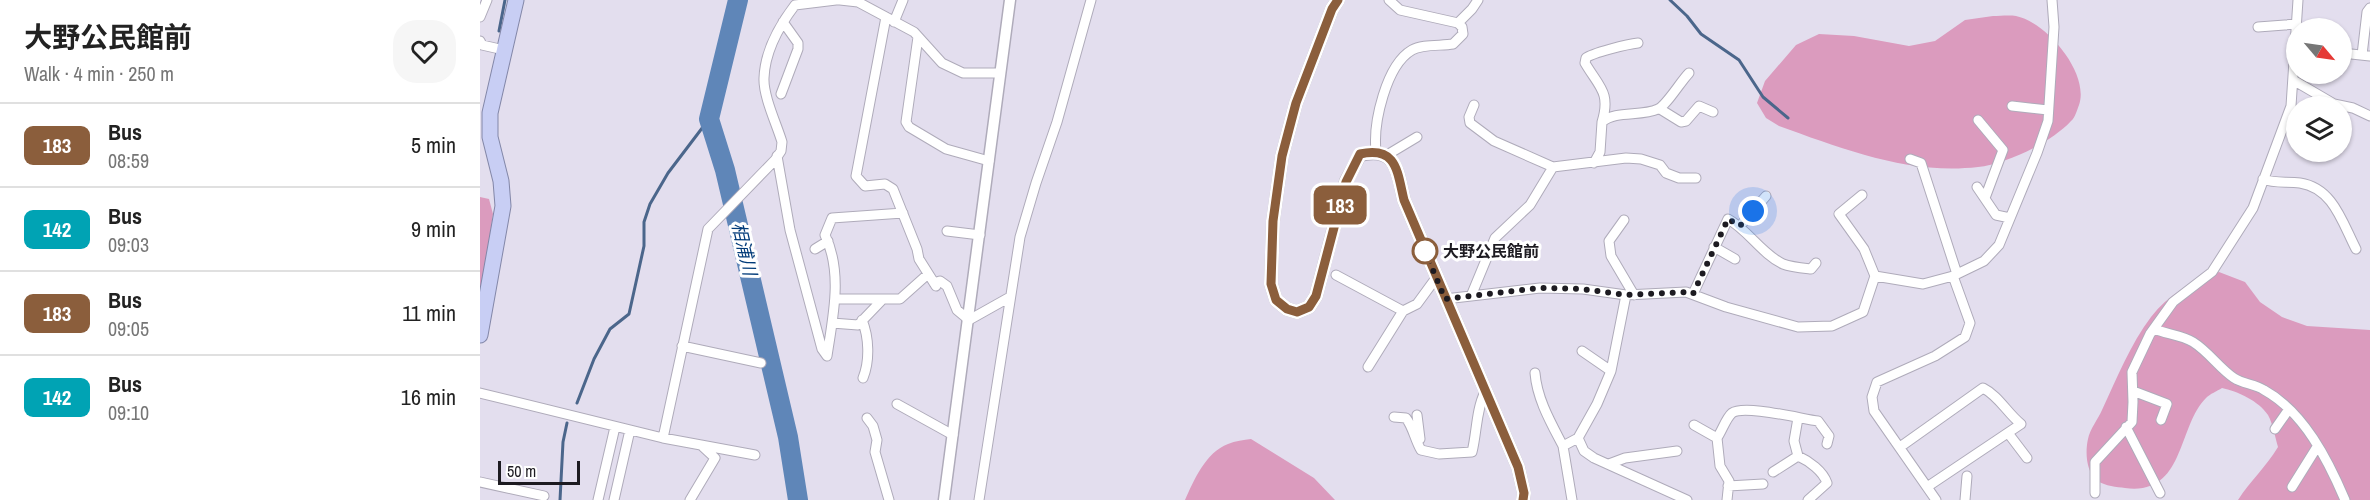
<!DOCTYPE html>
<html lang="en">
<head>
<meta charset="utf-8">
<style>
  body { margin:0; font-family:"Archivo Narrow","Noto Sans JP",sans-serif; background:#f6f6f6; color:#222; height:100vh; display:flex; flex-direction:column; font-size:22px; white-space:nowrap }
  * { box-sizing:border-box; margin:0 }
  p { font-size:20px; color:#767676 }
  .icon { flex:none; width:33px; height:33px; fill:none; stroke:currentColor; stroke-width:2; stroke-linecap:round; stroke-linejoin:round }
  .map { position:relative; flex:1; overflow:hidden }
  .side { display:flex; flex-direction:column; background:#fff; width:480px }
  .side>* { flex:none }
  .badge { padding:0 12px; border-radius:9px; font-size:21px; line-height:39px }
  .needle { width:39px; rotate:119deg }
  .tools { position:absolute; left:1806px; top:18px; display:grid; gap:12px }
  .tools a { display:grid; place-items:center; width:66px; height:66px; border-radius:50%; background:#fff; box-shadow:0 2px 4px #0004; font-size:30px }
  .scale { position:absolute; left:18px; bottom:15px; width:82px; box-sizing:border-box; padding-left:6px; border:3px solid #1d1b21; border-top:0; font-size:16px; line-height:21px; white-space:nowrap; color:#1d1b21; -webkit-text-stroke:4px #fff; paint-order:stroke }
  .you { position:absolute; width:30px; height:30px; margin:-15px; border:4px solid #fff; border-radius:50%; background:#1a73e8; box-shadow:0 0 0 9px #1a73e833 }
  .map>.badge { position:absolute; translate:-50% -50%; box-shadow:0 0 0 3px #fff }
  .round { display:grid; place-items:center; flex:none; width:63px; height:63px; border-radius:24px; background:#f6f6f6 }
  .summary { display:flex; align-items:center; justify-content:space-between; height:102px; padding:0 24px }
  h1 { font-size:28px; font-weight:700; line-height:45px }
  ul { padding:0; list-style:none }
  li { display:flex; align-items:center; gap:18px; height:84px; padding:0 24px; border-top:2px solid #e0e0e0 }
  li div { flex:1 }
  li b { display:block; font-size:22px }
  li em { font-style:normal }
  li .badge { min-width:66px; font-weight:700; text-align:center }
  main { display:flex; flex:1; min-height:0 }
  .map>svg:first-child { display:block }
  .forest { fill:#db9bbe }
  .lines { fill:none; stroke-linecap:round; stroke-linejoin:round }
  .stream { stroke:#4b668b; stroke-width:3 }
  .river { stroke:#5f86b8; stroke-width:20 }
  .minor-casing { stroke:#afabba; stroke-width:11 }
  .tertiary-casing { stroke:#afabba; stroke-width:13 }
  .secondary-casing { stroke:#afabba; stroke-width:14 }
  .trunk-casing { stroke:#8387a8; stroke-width:17 }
  .minor { stroke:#fff; stroke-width:9 }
  .tertiary { stroke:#fff; stroke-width:10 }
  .secondary { stroke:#fff; stroke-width:12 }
  .trunk { stroke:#c8cef4; stroke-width:15 }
  .line-casing { stroke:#fff; stroke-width:14 }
  .line { stroke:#8b5e3c; stroke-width:9 }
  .walk { stroke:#1d1b21; stroke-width:6; stroke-dasharray:0 10.8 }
  .stop-dot { fill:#fff; stroke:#8b5e3c; stroke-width:3 }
  .labels { text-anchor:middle; stroke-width:6; stroke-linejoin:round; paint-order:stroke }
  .stop-label { font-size:16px; font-weight:bold; fill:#1d1b21; stroke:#fff; text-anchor:start }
  .water-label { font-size:18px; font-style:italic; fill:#023b79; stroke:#fff }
</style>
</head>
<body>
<main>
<section class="side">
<div class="summary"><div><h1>大野公民館前</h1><p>Walk · 4 min · 250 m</p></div><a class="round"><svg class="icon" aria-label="heart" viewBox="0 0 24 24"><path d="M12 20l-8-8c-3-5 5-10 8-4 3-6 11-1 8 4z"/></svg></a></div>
<ul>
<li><span class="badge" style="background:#8b5e3c;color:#fff">183</span><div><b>Bus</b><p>08:59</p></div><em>5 min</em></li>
<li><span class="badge" style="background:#00a3b4;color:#fff">142</span><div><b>Bus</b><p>09:03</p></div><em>9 min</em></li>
<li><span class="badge" style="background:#8b5e3c;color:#fff">183</span><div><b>Bus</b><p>09:05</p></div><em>11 min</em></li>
<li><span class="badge" style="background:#00a3b4;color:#fff">142</span><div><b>Bus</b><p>09:10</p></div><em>16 min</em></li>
</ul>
</section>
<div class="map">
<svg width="1890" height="500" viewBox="0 0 1890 500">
  <rect width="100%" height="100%" fill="#e3deee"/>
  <!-- forest -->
  <path class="forest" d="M1513,16c7,0 16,-1 23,0 30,6 74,57 63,89 -2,5 -4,13 -8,16 -19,21 -65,43 -93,46 -69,8 -135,-18 -199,-41l-13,-8 -9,-15 8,-22 31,-36 23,-11 35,2 55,10 26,-5 30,-21z
    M0,197l9,2 4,15 -13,88z
    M1739,272l26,10 15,20 22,15 25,9 63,4v170h-132c12,-19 28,-33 40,-53 -3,-10 -5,-23 -10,-32 -9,-14 -31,-24 -46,-27 -5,3 -12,6 -16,10 -29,29 -21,98 -81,90 -8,-1 -20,-2 -27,-7 -12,-8 -13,-29 -10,-42 2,-10 10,-20 14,-29 14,-30 29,-67 49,-93 17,-22 42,-37 68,-45z
    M771,439l63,39 21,22h-150c9,-20 21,-48 43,-56 7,-3 16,-4 23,-5z"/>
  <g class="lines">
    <!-- stream -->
    <path class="stream" d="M1190,0l17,16 14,18 38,26 24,37 25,21
      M19,31l6,-31
      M97,403l17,-44 16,-30 19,-15 15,-68v-24l6,-18 18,-31 41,-54
      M80,500l3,-58 4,-19"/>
    <!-- river -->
    <path class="river" d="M258,0l-29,119 16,51 63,267 10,63"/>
    <!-- minor casing -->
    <g class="minor-casing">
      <path id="minor" d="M360,0l18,2 56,30 28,31 21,10h37
        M0,17l7,-17
        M406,17l-30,159 9,10 20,-2 8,5 24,60 2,10 17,27
        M414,22l9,-22
        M978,23l14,-14 6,-9
        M1778,27l39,-3
        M438,37l-12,85 3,5 37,22 43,12
        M0,41l2,4 22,5
        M1862,53l28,3
        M1882,55l5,-43 3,-4
        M1813,80l41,24 19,4 17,8
        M301,94l17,-45v-6l-15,-21
        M994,105l-5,12 1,6 24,18 59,26 73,-9 15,1 19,6 6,8 13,5h17
        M1532,106l36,4
        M1180,109l21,13 5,-1 13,-15 14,6
        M1498,120l25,30 -18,48
        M1122,122c9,-30 -3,-35 -17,-59l1,-5c6,-5 42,-14 52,-15
        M896,151c-3,-28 10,-86 36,-101 10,-6 30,-4 41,-6l10,-10 -1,-7 -4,-4 -58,-13 -11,-10
        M907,155l30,-18
        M297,156l13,74 32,119 5,7c6,-40 16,-83 -2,-121l7,-17 71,-5
        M1430,159l11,4 36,111
        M1114,163l6,-11 2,-30c14,-12 39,-5 56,-13 8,-3 23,-28 31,-36
        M1783,179c12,5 24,2 37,4 33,5 42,39 56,66
        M1497,187l19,28 14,3
        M1382,195l-23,19 25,35 11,27
        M1144,220l-15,21 2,15 23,39
        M1260,226l26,-30
        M467,231l33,4
        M1234,247l21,12
        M335,249l13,-8
        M856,275l67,36
        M454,283l6,-2 7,5 10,24 12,10 41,-23
        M1213,294l35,-75c20,11 34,35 55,45 8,3 19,4 28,5l5,-6
        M1146,295l-15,76 -14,33 -19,34 6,13 10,7 93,42
        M991,296l24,-58 35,-33 23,-38
        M355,299h65l28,-25
        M965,299l95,-11 43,1 43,6 60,-3 40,15 72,20 34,-1 31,-14 12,-36 48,8 30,-8 31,-15 15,-16 38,-92 11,-32 6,-94 -2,-27
        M382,320c7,17 8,41 1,58
        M352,323l26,2 25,-26
        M1674,329c12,5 28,6 39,13 16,10 26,26 41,36 9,6 21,6 30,12 40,22 64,70 81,110
        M202,346l79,17
        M1102,351l29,20
        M888,367l35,-56 14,-7 19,-26
        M1055,373c2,26 16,50 28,73
        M1653,391l34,13 -6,16
        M0,393l183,45 38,7 14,13 -25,42
        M417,404l56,31
        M937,415l3,24
        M914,417l12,1c7,9 9,22 15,32
        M387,418l6,8 4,14 -2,12 14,48
        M1214,425l23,13 3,28 9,15 -2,19
        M1646,427l34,66
        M1795,429l14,-20
        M1528,433l19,25
        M183,438l45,-209 67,-69 6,-9 1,-9c-5,-17 -19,-46 -18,-64 1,-28 15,-52 31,-73l41,-5
        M1237,438c5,-7 9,-20 15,-25 12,-9 70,6 86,8l11,15 -2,8
        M221,445l54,10
        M1420,447l83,-59c16,8 24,25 38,36l-94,63
        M941,450l18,4 33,-2c5,-20 4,-42 13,-60
        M1318,456c11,5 25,15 29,27l-19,17
        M1129,464l16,-6 52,-7
        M1293,472l25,-16 -4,-15 4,-23
        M0,482l64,14
        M1248,486l35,-2
        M1812,487l25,-40
        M1615,493v-31l37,-40 1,-20 -1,-30 18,-38 23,-32 39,-30 41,-64 38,-102 7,-106
        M118,500l17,-73
        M134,500l16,-70
        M499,500l41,-263 16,-54 21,-61 34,-122
        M1092,500l-9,-54 15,-8
        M1456,500l-62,-89 -2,-14 5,-15 58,-26 30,-19 5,-14 -17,-47
        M1485,500l2,-24"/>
    </g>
    <!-- tertiary casing -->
    <g class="tertiary-casing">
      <path id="tertiary" d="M464,500l66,-500"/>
    </g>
    <!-- secondary casing -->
    <g class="secondary-casing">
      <path id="secondary" d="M858,0l-6,9 -36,94 -14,53 -9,65 -2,63 5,16 11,9 10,3 12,-5 7,-11 30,-115 14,-26c37,-9 37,16 44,45l114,267 6,26 -1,7"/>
    </g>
    <!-- trunk casing -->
    <g class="trunk-casing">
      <path id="trunk" d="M0,335l23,-129 -2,-25 -11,-44v-24l26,-113"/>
    </g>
    <!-- minor -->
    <use href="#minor" class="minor"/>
    <!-- tertiary -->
    <use href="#tertiary" class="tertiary"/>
    <!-- secondary -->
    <use href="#secondary" class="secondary"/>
    <!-- trunk -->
    <use href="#trunk" class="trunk"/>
  </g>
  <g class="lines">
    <!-- line casing -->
    <g class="line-casing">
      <path id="line" d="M858,0l-6,9 -36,94 -14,53 -9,65 -2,63 5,16 11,9 10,3 12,-5 7,-11 30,-114 14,-28c37,-8 37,17 44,46l114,267 6,26 -1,7"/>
    </g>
    <!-- line -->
    <use href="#line" class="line"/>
    <!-- walk -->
    <path class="walk" d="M945,251l20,48 95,-11 42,1 44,6 60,-3 7,2 35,-75 12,7 13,-15"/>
  </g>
  <!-- markers -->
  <circle class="stop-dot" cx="945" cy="251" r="12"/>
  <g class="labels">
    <!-- stop labels -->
    <g class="stop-label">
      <text x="963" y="257">大野公民館前</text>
    </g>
    <!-- water labels -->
    <g class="water-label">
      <text transform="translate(264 249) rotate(77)" y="6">相浦川</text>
    </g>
  </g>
</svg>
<div class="tools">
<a><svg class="needle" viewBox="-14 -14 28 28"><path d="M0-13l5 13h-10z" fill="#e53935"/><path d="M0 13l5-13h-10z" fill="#767676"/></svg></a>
<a><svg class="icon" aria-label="layers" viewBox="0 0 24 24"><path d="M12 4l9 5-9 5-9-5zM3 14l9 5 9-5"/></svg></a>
</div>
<div class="scale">50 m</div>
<div class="you" style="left:1273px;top:211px"></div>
<b class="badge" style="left:860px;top:205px;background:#8b5e3c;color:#fff">183</b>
</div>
</main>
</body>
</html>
